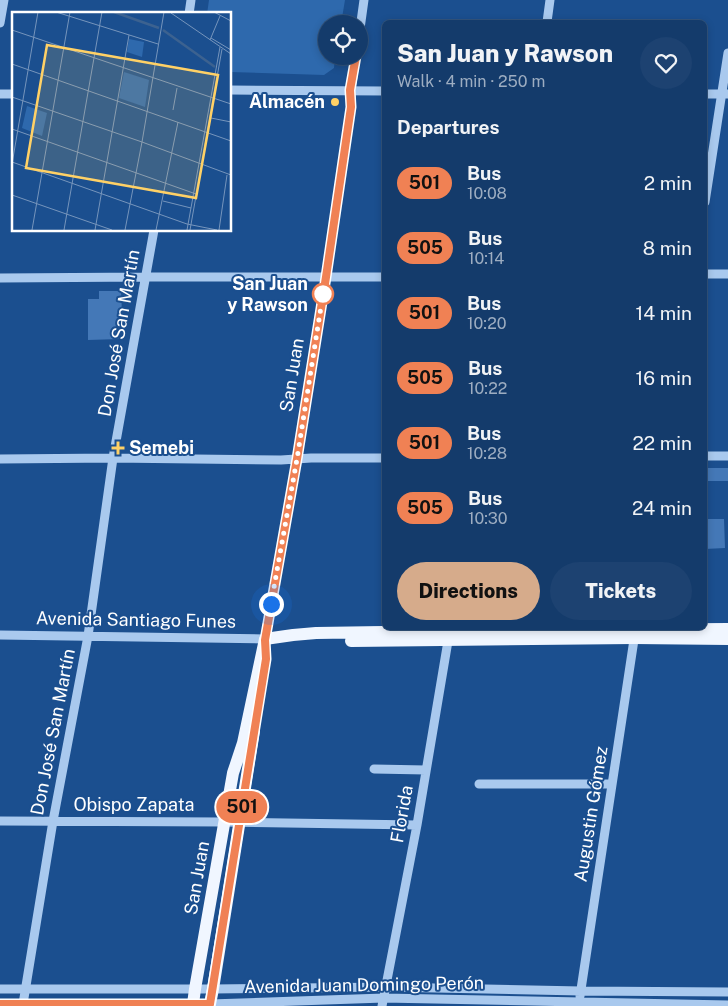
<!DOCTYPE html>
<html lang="en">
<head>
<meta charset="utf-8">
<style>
  body { margin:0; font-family:"Public Sans",sans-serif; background:#1d4271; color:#f1f3f6; height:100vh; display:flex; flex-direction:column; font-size:19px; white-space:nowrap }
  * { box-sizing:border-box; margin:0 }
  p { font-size:16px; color:#9dadc1 }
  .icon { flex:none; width:28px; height:28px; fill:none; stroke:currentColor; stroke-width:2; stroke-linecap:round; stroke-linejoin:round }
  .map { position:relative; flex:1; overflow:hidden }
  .details { position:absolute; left:382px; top:20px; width:325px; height:610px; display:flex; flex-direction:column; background:#143b6b; border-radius:8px; box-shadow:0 2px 8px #0003,0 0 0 1px #33557e }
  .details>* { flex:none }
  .badge { padding:0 10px; border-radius:16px; font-size:18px; line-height:32px }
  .fabs { position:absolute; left:318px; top:15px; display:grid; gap:10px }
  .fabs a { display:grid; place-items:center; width:50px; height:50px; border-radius:50%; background:#143b6b; box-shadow:0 2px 8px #0003,0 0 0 1px #33557e; font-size:25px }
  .you { position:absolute; width:25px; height:25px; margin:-12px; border:4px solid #fff; border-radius:50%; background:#1a73e8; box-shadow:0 0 0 8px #1a73e833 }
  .map>.badge { position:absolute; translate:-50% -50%; box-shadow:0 0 0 2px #fff }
  h2 { padding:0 15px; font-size:19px; line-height:45px }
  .round { display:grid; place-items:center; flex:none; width:52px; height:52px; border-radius:26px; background:#1d4271 }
  .headline { display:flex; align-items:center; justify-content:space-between; height:85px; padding:0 15px }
  h1 { font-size:24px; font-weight:800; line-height:38px }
  .primary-button { display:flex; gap:10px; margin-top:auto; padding:10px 15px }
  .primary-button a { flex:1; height:58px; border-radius:30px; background:#d6ab8b; color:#111; font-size:20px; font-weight:800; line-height:58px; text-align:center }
  .primary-button a+a { background:#1d4271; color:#f1f3f6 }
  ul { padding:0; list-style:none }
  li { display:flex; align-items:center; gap:15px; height:65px; padding:0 15px }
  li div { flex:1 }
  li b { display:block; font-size:19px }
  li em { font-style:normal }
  li .badge { min-width:55px; font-weight:700; text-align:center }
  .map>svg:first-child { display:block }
  .green { fill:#2e69ad }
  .building { fill:#4478b7 }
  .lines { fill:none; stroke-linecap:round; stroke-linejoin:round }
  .minor { stroke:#a9c9ee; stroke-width:9 }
  .major { stroke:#f0f6ff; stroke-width:12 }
  .line-casing { stroke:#fff; stroke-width:11 }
  .line { stroke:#f08154; stroke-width:8 }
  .walk { stroke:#fff; stroke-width:5; stroke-dasharray:0 9 }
  .poi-dot { fill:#ffd166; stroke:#1b4f8f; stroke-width:2 }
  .stop-dot { fill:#fff; stroke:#f08154; stroke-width:2.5 }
  .labels { text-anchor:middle; stroke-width:4; stroke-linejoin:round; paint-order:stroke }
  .poi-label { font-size:18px; font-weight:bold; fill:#fff; stroke:#1b4f8f; text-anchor:end }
  .stop-label { font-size:18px; font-weight:bold; fill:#fff; stroke:#1b4f8f; text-anchor:end }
  .street-label { font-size:18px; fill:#fff; stroke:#1b4f8f }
  .inset-river { fill:none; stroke:#3c6290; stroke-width:2.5 }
  .inset-road { fill:none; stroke:#7695bc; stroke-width:1 }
  .view { fill:#ffd166; fill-opacity:0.15; stroke:#ffd166; stroke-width:2.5 }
  .inset-edge { fill:none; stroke:#fff; stroke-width:2.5 }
</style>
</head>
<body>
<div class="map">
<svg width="728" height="1006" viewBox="0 0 728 1006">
  <rect width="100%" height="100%" fill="#1b4f8f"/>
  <!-- green -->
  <path class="green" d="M209,0h136l-4,24h-15v32h9l-1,12 -10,7 -94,-3v-58h-23z"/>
  <!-- building -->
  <path class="building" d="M99,291h22l1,22h-2v26l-32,1v-41h11z
    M705,468h23v13h-23z
    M705,519h19l1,29 -20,1z"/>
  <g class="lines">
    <!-- minor -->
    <path class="minor" d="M189,14l2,-14
      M547,22l3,-22
      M0,23l4,-23
      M359,36l5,-36
      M230,90l155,1
      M0,94h14
      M705,94h23
      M705,202l23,-149
      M705,274h23
      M0,278l146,-1h239
      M705,456h23
      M0,459l113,-1 168,2 30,-2h74
      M0,635l265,4 32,-180 29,-182 25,-170v-17l5,-34
      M374,769l52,1
      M479,784h133
      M0,821l225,1 192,3
      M0,989h213l173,-2 195,4 147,1
      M580,996l55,-363
      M0,1004h210l174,-6 344,7
      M23,1004l30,-183 35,-185 25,-178 41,-228
      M382,1006l35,-181 32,-190"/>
    <!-- major -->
    <path class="major" d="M265,639l28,-4 23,-2 134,-2 278,-2
      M351,641l283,-3 94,1
      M194,1006l-1,-2 2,-15 38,-216 10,-30 22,-104
      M207,1006l3,-2 3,-15 41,-258"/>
  </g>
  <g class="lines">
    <!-- line casing -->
    <g class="line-casing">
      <path id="line" d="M0,1004h210l56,-345 -1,-19 32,-181 29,-182 25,-170 -1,-17 6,-34"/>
    </g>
    <!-- line -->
    <use href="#line" class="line"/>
    <!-- walk -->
    <path class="walk" d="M271,604l26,-145 26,-165"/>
  </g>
  <!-- markers -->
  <g class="poi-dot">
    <circle cx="335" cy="102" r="5"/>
    <path d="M115.5 440.5h5v5h5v5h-5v5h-5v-5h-5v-5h5z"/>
  </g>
  <circle class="stop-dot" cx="323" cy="294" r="10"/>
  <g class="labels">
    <!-- poi labels -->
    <g class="poi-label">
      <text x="325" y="108">Almacén</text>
      <text x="129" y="454" text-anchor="start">Semebi</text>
    </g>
    <!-- stop labels -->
    <g class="stop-label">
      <text x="308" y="290">San Juan<tspan x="308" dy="21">y Rawson</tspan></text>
    </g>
    <!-- street labels -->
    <g class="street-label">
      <text transform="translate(119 333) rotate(-80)" y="6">Don José San Martín</text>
      <text transform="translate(292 375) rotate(-81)" y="6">San Juan</text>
      <text transform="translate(136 620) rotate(1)" y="6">Avenida Santiago Funes</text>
      <text transform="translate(53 732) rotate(-79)" y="6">Don José San Martín</text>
      <text x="134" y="811">Obispo Zapata</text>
      <text transform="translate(402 814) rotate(-80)" y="6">Florida</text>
      <text transform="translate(591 814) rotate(-81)" y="6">Augustin Gómez</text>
      <text transform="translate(197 878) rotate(-80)" y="6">San Juan</text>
      <text transform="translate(364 985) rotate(-1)" y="6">Avenida Juan Domingo Perón</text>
    </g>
  </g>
  <!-- overview -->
  <g transform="translate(12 12)">
    <rect width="219" height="219" fill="#1b4f8f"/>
    <path d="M117,27l15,3 -2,15 -15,-5zM112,60l25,8 -4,27 -26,-9zM15,94l20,7 -5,23 -20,-8z" fill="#2e69ad"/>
    <path class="inset-river" d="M102,0l45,16M151,18l52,37"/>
    <path class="inset-road" d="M44,0l102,32M202,0l17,9M159,1l60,41M0,18l219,74M199,26l20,12M198,28l10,-24M0,52l219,77M0,85l130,45 -17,88M161,98l4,-22M199,106l20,4M0,117l184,65M130,130l22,-130M130,130l89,33M0,150l175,62 30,6M0,152l26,-152M0,183l100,35M151,189l28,7M20,218l38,-218M52,218l38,-218M83,218l34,-195M144,218l22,-108M175,218l33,-183M178,218l32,-181M207,218l8,-55"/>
    <path class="view" d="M35,33l171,30 -22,123 -170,-30z"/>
    <rect width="219" height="219" class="inset-edge"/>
  </g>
</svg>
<div class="fabs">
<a><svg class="icon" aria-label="locate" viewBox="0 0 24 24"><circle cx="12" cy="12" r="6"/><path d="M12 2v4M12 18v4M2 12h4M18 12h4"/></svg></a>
</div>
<div class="you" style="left:271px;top:604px"></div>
<b class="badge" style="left:242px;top:807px;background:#f08154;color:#111">501</b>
<section class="details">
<div class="headline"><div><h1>San Juan y Rawson</h1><p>Walk · 4 min · 250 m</p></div><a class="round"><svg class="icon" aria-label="heart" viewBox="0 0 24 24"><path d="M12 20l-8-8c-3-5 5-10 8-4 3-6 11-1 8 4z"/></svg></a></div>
<h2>Departures</h2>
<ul>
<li><span class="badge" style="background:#f08154;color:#111">501</span><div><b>Bus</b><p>10:08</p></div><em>2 min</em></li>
<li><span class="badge" style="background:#f08154;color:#111">505</span><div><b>Bus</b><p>10:14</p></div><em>8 min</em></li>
<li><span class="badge" style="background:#f08154;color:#111">501</span><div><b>Bus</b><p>10:20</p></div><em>14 min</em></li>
<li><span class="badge" style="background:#f08154;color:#111">505</span><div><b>Bus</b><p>10:22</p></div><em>16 min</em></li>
<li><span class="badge" style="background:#f08154;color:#111">501</span><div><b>Bus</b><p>10:28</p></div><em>22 min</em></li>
<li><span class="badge" style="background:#f08154;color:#111">505</span><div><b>Bus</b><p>10:30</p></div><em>24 min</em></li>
</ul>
<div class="primary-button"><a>Directions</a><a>Tickets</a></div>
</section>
</div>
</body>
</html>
